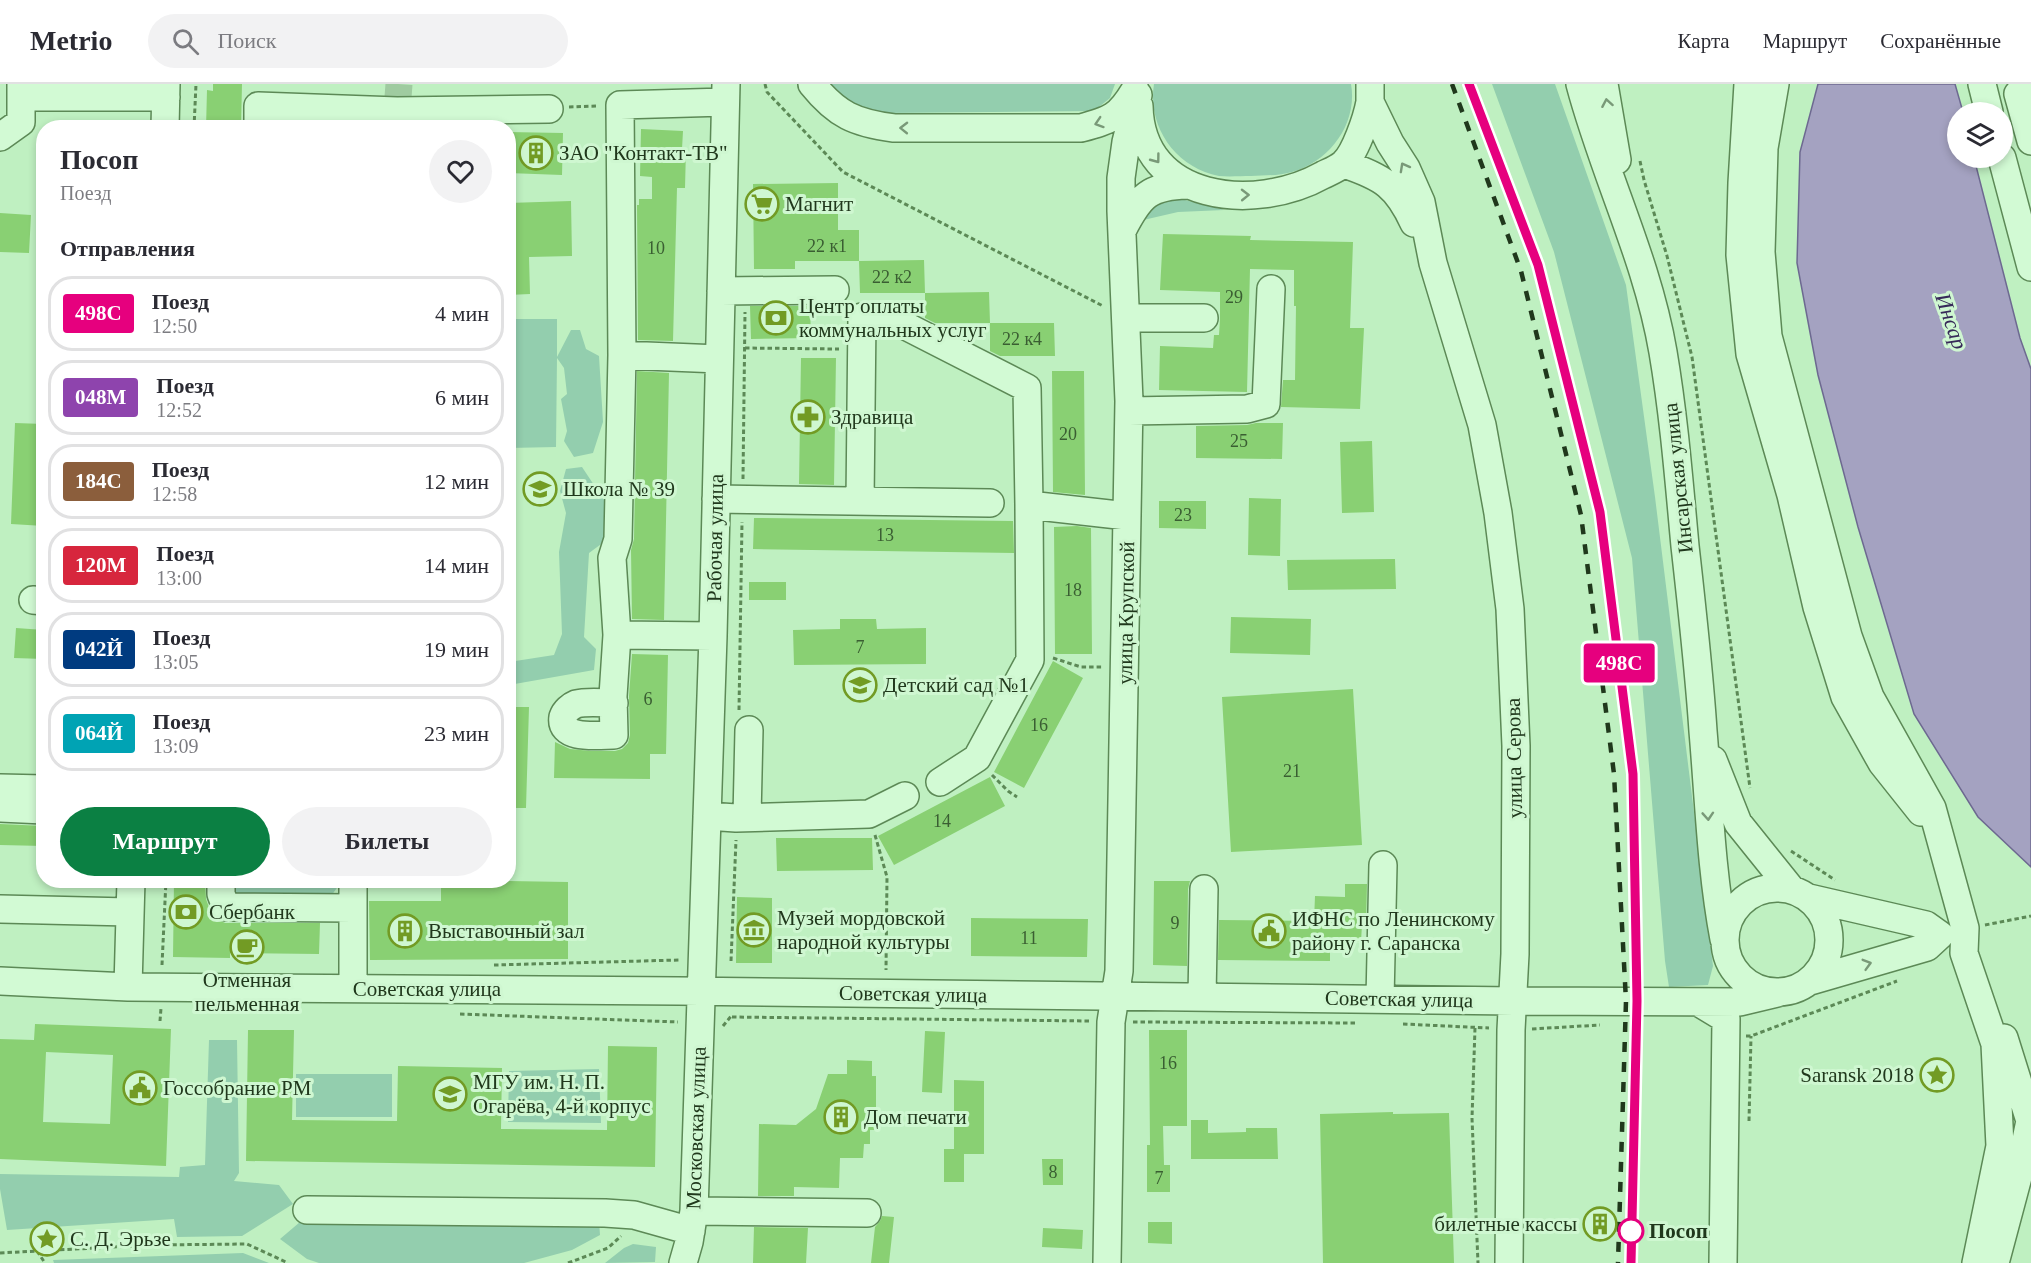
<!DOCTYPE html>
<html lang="ru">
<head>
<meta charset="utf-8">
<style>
  body { margin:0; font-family:Georgia,serif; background:#f2f2f3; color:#2b2b33; height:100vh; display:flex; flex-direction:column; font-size:22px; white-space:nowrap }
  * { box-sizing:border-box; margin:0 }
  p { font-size:20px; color:#7c7c81 }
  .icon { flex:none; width:33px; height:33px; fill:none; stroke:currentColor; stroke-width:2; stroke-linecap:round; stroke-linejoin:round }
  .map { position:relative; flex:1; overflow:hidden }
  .details { position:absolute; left:36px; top:36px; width:480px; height:768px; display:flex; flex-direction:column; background:#fff; border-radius:24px; box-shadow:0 3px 9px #0003 }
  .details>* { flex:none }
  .badge { padding:0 12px; border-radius:4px; font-size:21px; line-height:39px }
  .fabs { position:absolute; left:1947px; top:18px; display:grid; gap:12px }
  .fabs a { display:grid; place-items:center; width:66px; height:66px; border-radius:50%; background:#fff; box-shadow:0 3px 9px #0003; font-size:30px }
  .map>.badge { position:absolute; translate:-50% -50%; box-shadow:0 0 0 3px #fff }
  h2 { padding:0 24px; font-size:22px; line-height:54px }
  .round { display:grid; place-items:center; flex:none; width:63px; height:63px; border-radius:32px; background:#f2f2f3 }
  .summary { display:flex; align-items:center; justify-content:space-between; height:102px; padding:0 24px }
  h1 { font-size:28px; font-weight:700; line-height:45px }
  .button { display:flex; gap:12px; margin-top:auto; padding:12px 24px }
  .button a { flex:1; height:69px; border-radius:36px; background:#0b8043; color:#fff; font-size:24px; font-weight:700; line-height:69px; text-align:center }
  .button a+a { background:#f2f2f3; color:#2b2b33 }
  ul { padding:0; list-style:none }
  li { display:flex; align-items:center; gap:18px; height:75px; margin:0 12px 9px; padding:0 12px; border:3px solid #e1e1e2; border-radius:24px }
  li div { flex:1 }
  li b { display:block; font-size:22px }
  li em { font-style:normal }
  li .badge { min-width:66px; font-weight:700; text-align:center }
  header { display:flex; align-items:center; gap:36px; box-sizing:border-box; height:84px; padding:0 30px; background:#fff; border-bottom:2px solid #e1e1e2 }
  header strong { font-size:28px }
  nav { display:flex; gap:33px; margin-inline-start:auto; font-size:21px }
  .search { width:420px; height:54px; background:#f2f2f3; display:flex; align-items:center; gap:15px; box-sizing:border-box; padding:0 21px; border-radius:33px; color:#7c7c81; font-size:22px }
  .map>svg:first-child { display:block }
  .green { fill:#93ceae }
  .water { fill:#a4a2c1; stroke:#6d6990; stroke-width:1.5 }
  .building { fill:#89d073; fill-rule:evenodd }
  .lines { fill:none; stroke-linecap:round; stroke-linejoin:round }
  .minor-tunnel { stroke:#9fcba0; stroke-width:27; stroke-dasharray:27 14; stroke-linecap:butt }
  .minor-casing { stroke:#5c8956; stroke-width:30 }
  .path { stroke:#5c8956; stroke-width:3; stroke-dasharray:4.5 3; stroke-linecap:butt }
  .minor { stroke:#d2fad4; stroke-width:27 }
  .rail { stroke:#20381c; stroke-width:4.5; stroke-dasharray:10 10; stroke-linecap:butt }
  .oneway { stroke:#799978 }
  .line-casing { stroke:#fff; stroke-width:14 }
  .line { stroke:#e6007e; stroke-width:9 }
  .stop-dot { fill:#fff; stroke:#e6007e; stroke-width:3 }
  .labels { text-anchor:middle; stroke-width:6; stroke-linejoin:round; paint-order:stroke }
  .number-label { font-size:18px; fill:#3a5e32 }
  .poi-label { font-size:21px; fill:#20381c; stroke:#cff7d1; text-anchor:start }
  .street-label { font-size:21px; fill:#20381c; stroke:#cff7d1 }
  .stop-label { font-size:21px; font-weight:bold; fill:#20381c; stroke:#cff7d1; text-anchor:start }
  .water-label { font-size:22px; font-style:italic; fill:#372a59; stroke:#cff7d1 }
</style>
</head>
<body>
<header>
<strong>Metrio</strong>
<div class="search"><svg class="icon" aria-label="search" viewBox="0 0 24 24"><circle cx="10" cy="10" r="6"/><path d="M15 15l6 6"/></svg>Поиск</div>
<nav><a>Карта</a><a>Маршрут</a><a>Сохранённые</a></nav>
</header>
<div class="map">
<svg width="2031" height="1179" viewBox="0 0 2031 1179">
  <rect width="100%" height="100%" fill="#bff0c1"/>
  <!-- green -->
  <path class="green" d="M831,0h284l-5,14 -16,13 -210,2 -35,-10z
    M1154,0h197c7,39 -21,78 -59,88 -13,4 -27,3 -41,4 -10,0 -22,1 -32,0 -43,-8 -72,-49 -65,-92z
    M1492,0h63l71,201 29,212 58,469 -5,19 -39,2 -4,-26 -33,-403 -78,-306z
    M1160,114l21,1 43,11 -46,2 -39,9z
    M509,235h48v38l14,-27h9l6,19 13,7 4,66 -10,31 -19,4 -10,-16 3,-10 -6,-32 6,-5 -3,-26 -7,-10 -1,89 -47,1z
    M582,383l26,39 -4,36 -15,11 -5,84 12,12 -2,21 -85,15v-23l45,-7 8,-21 -3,-82 7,-39 -6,-22 6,-22z
    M222,797h120l-11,15 -99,10z
    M209,956h28l2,133 -5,8 45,4 14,19 -51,32 -65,1 -3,-18 -167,11 -7,-41v-15l179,3 1,-10 25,-2z
    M599,985l2,54 -93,-1 1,-51z
    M296,990h96v43h-96z
    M599,1137l1,14 -28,15 -48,13h-205l-12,-4 -27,-20 20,-17z
    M633,1160l23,3 -1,15 -50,1 19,-15z
    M243,1169l26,10h-215l-1,-3z"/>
  <!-- water -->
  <path class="water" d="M1818,0h137l8,28h-5v46h16l46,180 11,31v498l-53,-50 -64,-103 -56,-187 -40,-152 -21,-112 3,-111z"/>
  <!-- building -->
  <path class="building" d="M213,0h29l-1,44h-35l1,-38 6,1z
    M641,45l42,2 -1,18h4l-1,39h-8l-4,153 -35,-1 -1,-135h2v-6h13v-22l-12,-1z
    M508,48l55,1 -1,42 -54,-2z
    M838,99v47h21v31h-64v8h-41l-1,-85z
    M571,117l1,55 -43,1 1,37 -22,1v-92z
    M0,129l31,2 -2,38 -29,-1z
    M1163,150l88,2 -1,4 103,2 -3,86h14l-4,81 -79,-2 2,-27h12l1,-74h-2v-36l-44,-1 -3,123 -88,-2 1,-44 53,2 1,-13h5l1,-16v-27l-60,-2z
    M924,176l1,33h-65l-1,-32z
    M989,208l1,31h-55l-10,-5v-25z
    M750,222h60l1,32 -60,1z
    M990,239h64l1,33h-55l-10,-5z
    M801,274h35l-2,127 -35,-1z
    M637,287l32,2 -5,247 -32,-1 -1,-69 3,-11z
    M1052,287h32l1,124 -32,-3z
    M15,339l29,1v102l-33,-2z
    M1256,339h27l-1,36 -86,-1v-32l51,-1z
    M1372,357l2,71 -32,1 -2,-71z
    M1249,414l32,1 -1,57 -32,-1z
    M1159,417h47v28l-47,-1z
    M754,434l259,3 1,32 -261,-4z
    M1077,442l14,2 1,126h-37l-1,-127z
    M1395,475l1,30 -108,1 -1,-30z
    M749,498h37v18h-37z
    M1231,533l80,2 -1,36 -80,-2z
    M840,535h36l1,10 49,-1v36l-132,1 -1,-35 47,-1z
    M16,544l28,2v29l-30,-1z
    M632,570l36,1 -2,99h-16v25l-96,-1 1,-36 15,7 21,2h24l7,-2 6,-6 2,-8 -1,-39z
    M1053,577l30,17 -59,110 -30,-16z
    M1353,605l9,156 -131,7 -9,-155z
    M508,623h21l-3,101h-18z
    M990,693l15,29 -111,59 -16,-29z
    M0,740l44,2v20l-44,-1z
    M776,754h96l1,32 -96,1z
    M174,796h31l1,19 5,14 6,6 8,4h95l-1,31 -89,-1v5l-57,-1z
    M441,796l127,2v77l-198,1 -1,-59h72z
    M1154,797h36l-2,8 -1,77 -34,-1z
    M1345,800h22l-1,40h-4l-1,18 -31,-1v20l-112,-1 1,-40 95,1 1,-25 30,1z
    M737,813l35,1v65h-36z
    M971,834l117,1 -1,38 -116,-1z
    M35,940l136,5 -5,137 -166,-7v-120l34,1zM46,968l67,3 -3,69 -67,-2z
    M248,946h46l-2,90 105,1 1,-55 104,2 -1,61 106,1 1,-84 49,1 -2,120 -409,-6z
    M1149,946h38v96h-24l1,39h6v27h-23v-47h3z
    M925,947l20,1 -3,61 -20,-1z
    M847,976l25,1v15h4v54h-6v14h-6l-1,14h-23l-1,30 -45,-1v9h-36l1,-72 37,1 20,-16 12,-35h19z
    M954,996l30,1v73h-20v28h-20v-33h10z
    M1393,1028v2l56,-1 5,150h-131l-3,-149z
    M1191,1036h17v13l38,-1v-4h31l1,31h-87z
    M1042,1075h21v26h-20z
    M882,1132l12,1 -5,46h-18l4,-36 5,-6z
    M1148,1138h24v22l-24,-1z
    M754,1143l54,1 -2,35h-53z
    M1043,1144l40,2 -1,19 -40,-2z"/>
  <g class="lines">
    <!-- minor-tunnel -->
    <path class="minor-tunnel" d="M397,27l2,-27"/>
    <!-- minor casing -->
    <g class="minor-casing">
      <path id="minor" d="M812,0c25,31 43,39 82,44h187c30,-8 38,-11 54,-38
        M1370,0v18l20,41 16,25 15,34 12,61 49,162 16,88 12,96 6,137 -1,208 -4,76 -2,233
        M1580,0c24,91 67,174 83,268 11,65 16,129 22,194 7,62 14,124 18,185 6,70 8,139 21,208
        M1604,0l13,76
        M1748,0l-6,99 -2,72 10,99 41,141 26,112 28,90 37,66 39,49
        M1775,0l-11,64 -3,104 7,84 80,300 22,61 62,111 33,120 -1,25 31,91 5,102 -24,117
        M1982,0l7,28
        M2027,0l-9,10 13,47
        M35,13h131
        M1139,22c2,96 116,107 184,69 6,-3 14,-6 20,-11 12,-10 24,-46 27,-62
        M165,44l1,-44
        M258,44v-22l139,5
        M390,44l7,-17 152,-2
        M0,53l21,-15v-38
        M2002,74l29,109
        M1344,80c39,13 53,22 70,59
        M1123,145c17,-33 26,-43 64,-44
        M721,207l114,-1
        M1126,234h78
        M622,271l97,4
        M1129,327l118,-2 19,-5 5,-115
        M716,415l274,4
        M860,417l2,-184 28,1 137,70 2,117 98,11
        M33,516l11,1
        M617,551l96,1
        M614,619c-11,0 -27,-2 -38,1 -5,2 -11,7 -13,13 -4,24 37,18 51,18l-1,-39 4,-61 -5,-77 6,-19 4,-184 -2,-250 105,-3
        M1713,676l25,63 53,66
        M940,698l37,-24 53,-98 -1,-155
        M0,704l44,1
        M0,724l44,2
        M707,732l29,2 133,-4 36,-18
        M747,733l2,-87
        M221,796v14l5,13 127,1
        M1725 856a52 52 0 1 1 104 0a52 52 0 1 1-104 0Z
        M1809,814l117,27 14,10 -13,12 -117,34
        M0,825l129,3
        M0,897l128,6 550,4 836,10 226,1 41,-10
        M128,903l3,-107
        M353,904v-108
        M1202,913l2,-108
        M1380,915l3,-134
        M1698,918l28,17 -3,244
        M307,1126l298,3 29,2 57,16
        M694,1127l173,2
        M683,1179l6,-21 5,-31 19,-575 13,-552
        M1107,1179l4,-241 8,-51 10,-570 -8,-190v-33l5,-36 12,-47
        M1995,1179l24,-90 11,-52 -26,-83"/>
    </g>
    <!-- path -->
    <path class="path" d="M765,0l2,8 76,80 260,134
      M569,23l29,-1
      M194,44l2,-44
      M1640,77l4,19 23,76 25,101 58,431
      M745,264l94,1
      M743,395l2,-167
      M1053,574l28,9h21
      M739,626l3,-188
      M992,691l16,16 9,6
      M875,751l12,42 -1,93
      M1791,767l44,29
      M1985,841l46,-9
      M731,877l5,-121
      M162,881l4,-85
      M494,881l185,-5
      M460,930l218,8
      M732,933l358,4
      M160,937l1,-13
      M1133,938l224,1
      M1403,940l86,4
      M723,942l9,-11
      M1475,944l-3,90 6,145
      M1532,945l68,-4
      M1746,952h5l146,-55
      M1749,1037l2,-85
      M37,1167l8,12
      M0,1169l151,-8 96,-1 41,19
      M568,1179l40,-15 13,-12"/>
    <!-- minor -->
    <use href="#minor" class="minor"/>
    <!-- rail -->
    <path class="rail" d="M1452,0l69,187 60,244 33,259 12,227 -8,262
      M1469,0l69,181 62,247 33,262 4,227 -6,262"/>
  </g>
  <!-- one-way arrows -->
  <defs><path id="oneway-chevron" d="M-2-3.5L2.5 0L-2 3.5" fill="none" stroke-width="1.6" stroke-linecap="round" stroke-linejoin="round" transform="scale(1.5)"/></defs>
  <g class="oneway">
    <use href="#oneway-chevron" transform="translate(1607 19) rotate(-100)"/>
    <use href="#oneway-chevron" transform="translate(1099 39) rotate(162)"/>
    <use href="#oneway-chevron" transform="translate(904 44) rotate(-179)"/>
    <use href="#oneway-chevron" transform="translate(1156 75) rotate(53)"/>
    <use href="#oneway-chevron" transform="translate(1404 83) rotate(-119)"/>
    <use href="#oneway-chevron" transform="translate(1245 111) rotate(-1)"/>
    <use href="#oneway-chevron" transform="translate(1708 732) rotate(86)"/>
    <use href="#oneway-chevron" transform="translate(1867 880) rotate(-16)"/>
  </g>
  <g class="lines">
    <!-- line casing -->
    <g class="line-casing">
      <path id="line" d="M1469,0l69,181 62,247 33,262 4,227 -6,262"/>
    </g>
    <!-- line -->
    <use href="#line" class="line"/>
  </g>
  <!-- icons -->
  <defs>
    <g id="building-ring" transform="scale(1.725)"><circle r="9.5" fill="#cff7d1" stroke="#729b24" stroke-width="1.5"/><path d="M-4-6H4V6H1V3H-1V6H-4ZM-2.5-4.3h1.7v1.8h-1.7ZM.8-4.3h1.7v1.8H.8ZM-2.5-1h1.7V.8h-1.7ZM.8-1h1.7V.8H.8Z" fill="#729b24"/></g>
    <g id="supermarket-ring" transform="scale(1.725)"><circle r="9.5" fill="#cff7d1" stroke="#729b24" stroke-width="1.5"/><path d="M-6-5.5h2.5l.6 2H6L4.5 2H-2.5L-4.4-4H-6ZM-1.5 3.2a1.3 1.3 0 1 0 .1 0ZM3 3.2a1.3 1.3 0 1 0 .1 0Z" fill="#729b24"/></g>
    <g id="bank-ring" transform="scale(1.725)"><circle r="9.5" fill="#cff7d1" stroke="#729b24" stroke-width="1.5"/><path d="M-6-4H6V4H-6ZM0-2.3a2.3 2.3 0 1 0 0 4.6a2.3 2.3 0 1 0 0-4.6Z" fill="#729b24"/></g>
    <g id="pharmacy-ring" transform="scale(1.725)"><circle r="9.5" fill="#cff7d1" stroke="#729b24" stroke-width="1.5"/><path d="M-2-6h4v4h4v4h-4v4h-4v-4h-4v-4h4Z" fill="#729b24"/></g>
    <g id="school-ring" transform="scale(1.725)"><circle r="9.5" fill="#cff7d1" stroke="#729b24" stroke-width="1.5"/><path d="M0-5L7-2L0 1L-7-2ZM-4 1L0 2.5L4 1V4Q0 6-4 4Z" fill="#729b24"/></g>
    <g id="museum-ring" transform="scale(1.725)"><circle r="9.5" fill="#cff7d1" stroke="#729b24" stroke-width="1.5"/><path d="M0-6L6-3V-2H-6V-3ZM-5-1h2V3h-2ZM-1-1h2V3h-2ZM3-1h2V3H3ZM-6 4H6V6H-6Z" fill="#729b24"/></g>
    <g id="civic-ring" transform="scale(1.725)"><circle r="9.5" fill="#cff7d1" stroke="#729b24" stroke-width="1.5"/><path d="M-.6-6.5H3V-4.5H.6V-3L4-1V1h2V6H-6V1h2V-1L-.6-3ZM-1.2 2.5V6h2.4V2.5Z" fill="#729b24"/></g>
    <g id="cafe-ring" transform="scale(1.725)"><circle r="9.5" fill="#cff7d1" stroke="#729b24" stroke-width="1.5"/><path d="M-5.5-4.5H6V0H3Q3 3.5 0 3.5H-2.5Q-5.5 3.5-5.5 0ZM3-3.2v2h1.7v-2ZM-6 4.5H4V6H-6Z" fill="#729b24"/></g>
    <g id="sight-ring" transform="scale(1.725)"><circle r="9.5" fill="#cff7d1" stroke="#729b24" stroke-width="1.5"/><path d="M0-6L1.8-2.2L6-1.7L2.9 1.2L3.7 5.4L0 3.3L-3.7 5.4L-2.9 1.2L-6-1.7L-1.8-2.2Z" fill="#729b24"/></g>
    <g id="university-ring" transform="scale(1.725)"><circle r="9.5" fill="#cff7d1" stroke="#729b24" stroke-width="1.5"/><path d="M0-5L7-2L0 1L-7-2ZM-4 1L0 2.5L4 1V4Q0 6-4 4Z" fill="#729b24"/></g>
  </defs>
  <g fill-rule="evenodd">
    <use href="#building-ring" x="536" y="69"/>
    <use href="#supermarket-ring" x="762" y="120"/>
    <use href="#bank-ring" x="776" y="234"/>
    <use href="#pharmacy-ring" x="808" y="333"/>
    <use href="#school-ring" x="540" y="405"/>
    <use href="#school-ring" x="860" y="601"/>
    <use href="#bank-ring" x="186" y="828"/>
    <use href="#museum-ring" x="754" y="846"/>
    <use href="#building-ring" x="405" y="847"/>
    <use href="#civic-ring" x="1269" y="847"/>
    <use href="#cafe-ring" x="247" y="863"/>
    <use href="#sight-ring" x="1937" y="991"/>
    <use href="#civic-ring" x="140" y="1004"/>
    <use href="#university-ring" x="450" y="1010"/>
    <use href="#building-ring" x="841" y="1033"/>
    <use href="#building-ring" x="1600" y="1140"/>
    <use href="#sight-ring" x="47" y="1155"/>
  </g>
  <!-- markers -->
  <circle class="stop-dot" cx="1631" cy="1147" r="12"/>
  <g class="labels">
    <!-- number labels -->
    <g class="number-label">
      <text x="827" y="168">22 к1</text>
      <text x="656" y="170">10</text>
      <text x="892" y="199">22 к2</text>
      <text x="1234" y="219">29</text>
      <text x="1022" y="261">22 к4</text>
      <text x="1068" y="356">20</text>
      <text x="1239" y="363">25</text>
      <text x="1183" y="437">23</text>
      <text x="885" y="457">13</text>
      <text x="1073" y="512">18</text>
      <text x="860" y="569">7</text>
      <text x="648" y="621">6</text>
      <text x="1039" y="647">16</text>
      <text x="1292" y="693">21</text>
      <text x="942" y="743">14</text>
      <text x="1175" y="845">9</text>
      <text x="1029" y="860">11</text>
      <text x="1168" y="985">16</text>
      <text x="1053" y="1094">8</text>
      <text x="1159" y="1100">7</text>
    </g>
    <!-- poi labels -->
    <g class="poi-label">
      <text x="559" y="76">ЗАО "Контакт-ТВ"</text>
      <text x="785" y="127">Магнит</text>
      <text x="799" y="229">Центр оплаты<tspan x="799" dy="24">коммунальных услуг</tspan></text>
      <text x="831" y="340">Здравица</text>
      <text x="563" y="412">Школа № 39</text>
      <text x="883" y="608">Детский сад №1</text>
      <text x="209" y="835">Сбербанк</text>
      <text x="777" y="841">Музей мордовской<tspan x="777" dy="24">народной культуры</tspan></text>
      <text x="1292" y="842">ИФНС по Ленинскому<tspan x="1292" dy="24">району г. Саранска</tspan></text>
      <text x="428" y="854">Выставочный зал</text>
      <text x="247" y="903" text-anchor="middle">Отменная<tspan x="247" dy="24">пельменная</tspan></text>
      <text x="1914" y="998" text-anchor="end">Saransk 2018</text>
      <text x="473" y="1005">МГУ им. Н. П.<tspan x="473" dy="24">Огарёва, 4-й корпус</tspan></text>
      <text x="163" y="1011">Госсобрание РМ</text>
      <text x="864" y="1040">Дом печати</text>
      <text x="1577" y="1147" text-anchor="end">билетные кассы</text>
      <text x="70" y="1162">С. Д. Эрьзе</text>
    </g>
    <!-- street labels -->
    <g class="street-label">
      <text transform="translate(1678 394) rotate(-96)" y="7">Инсарская улица</text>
      <text transform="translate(715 454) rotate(-89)" y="7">Рабочая улица</text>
      <text transform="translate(1126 529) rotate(-89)" y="7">улица Крупской</text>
      <text transform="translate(1514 674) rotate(-91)" y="7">улица Серова</text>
      <text x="427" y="912">Советская улица</text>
      <text transform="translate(913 910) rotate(1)" y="7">Советская улица</text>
      <text transform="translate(1399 915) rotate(1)" y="7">Советская улица</text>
      <text transform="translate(696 1044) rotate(-88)" y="7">Московская улица</text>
    </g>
    <!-- stop labels -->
    <g class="stop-label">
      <text x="1649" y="1154">Посоп</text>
    </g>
    <!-- water labels -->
    <g class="water-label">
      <text transform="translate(1952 237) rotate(71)" y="8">Инсар</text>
    </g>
  </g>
</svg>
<div class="fabs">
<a><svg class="icon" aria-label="layers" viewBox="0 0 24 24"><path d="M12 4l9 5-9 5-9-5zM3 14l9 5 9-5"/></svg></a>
</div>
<b class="badge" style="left:1619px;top:579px;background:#e6007e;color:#fff">498С</b>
<section class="details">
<div class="summary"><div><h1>Посоп</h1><p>Поезд</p></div><a class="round"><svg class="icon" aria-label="heart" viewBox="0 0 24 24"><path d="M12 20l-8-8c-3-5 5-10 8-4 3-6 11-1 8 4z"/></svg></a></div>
<h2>Отправления</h2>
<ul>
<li><span class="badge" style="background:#e6007e;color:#fff">498С</span><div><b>Поезд</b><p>12:50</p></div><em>4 мин</em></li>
<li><span class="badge" style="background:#8e44ad;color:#fff">048М</span><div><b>Поезд</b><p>12:52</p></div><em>6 мин</em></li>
<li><span class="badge" style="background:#8b5e3c;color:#fff">184С</span><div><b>Поезд</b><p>12:58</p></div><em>12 мин</em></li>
<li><span class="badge" style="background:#d7263d;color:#fff">120М</span><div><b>Поезд</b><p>13:00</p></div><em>14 мин</em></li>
<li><span class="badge" style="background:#003b80;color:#fff">042Й</span><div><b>Поезд</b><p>13:05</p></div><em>19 мин</em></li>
<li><span class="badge" style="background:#00a3b4;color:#fff">064Й</span><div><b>Поезд</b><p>13:09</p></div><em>23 мин</em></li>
</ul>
<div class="button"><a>Маршрут</a><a>Билеты</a></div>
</section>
</div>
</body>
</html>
